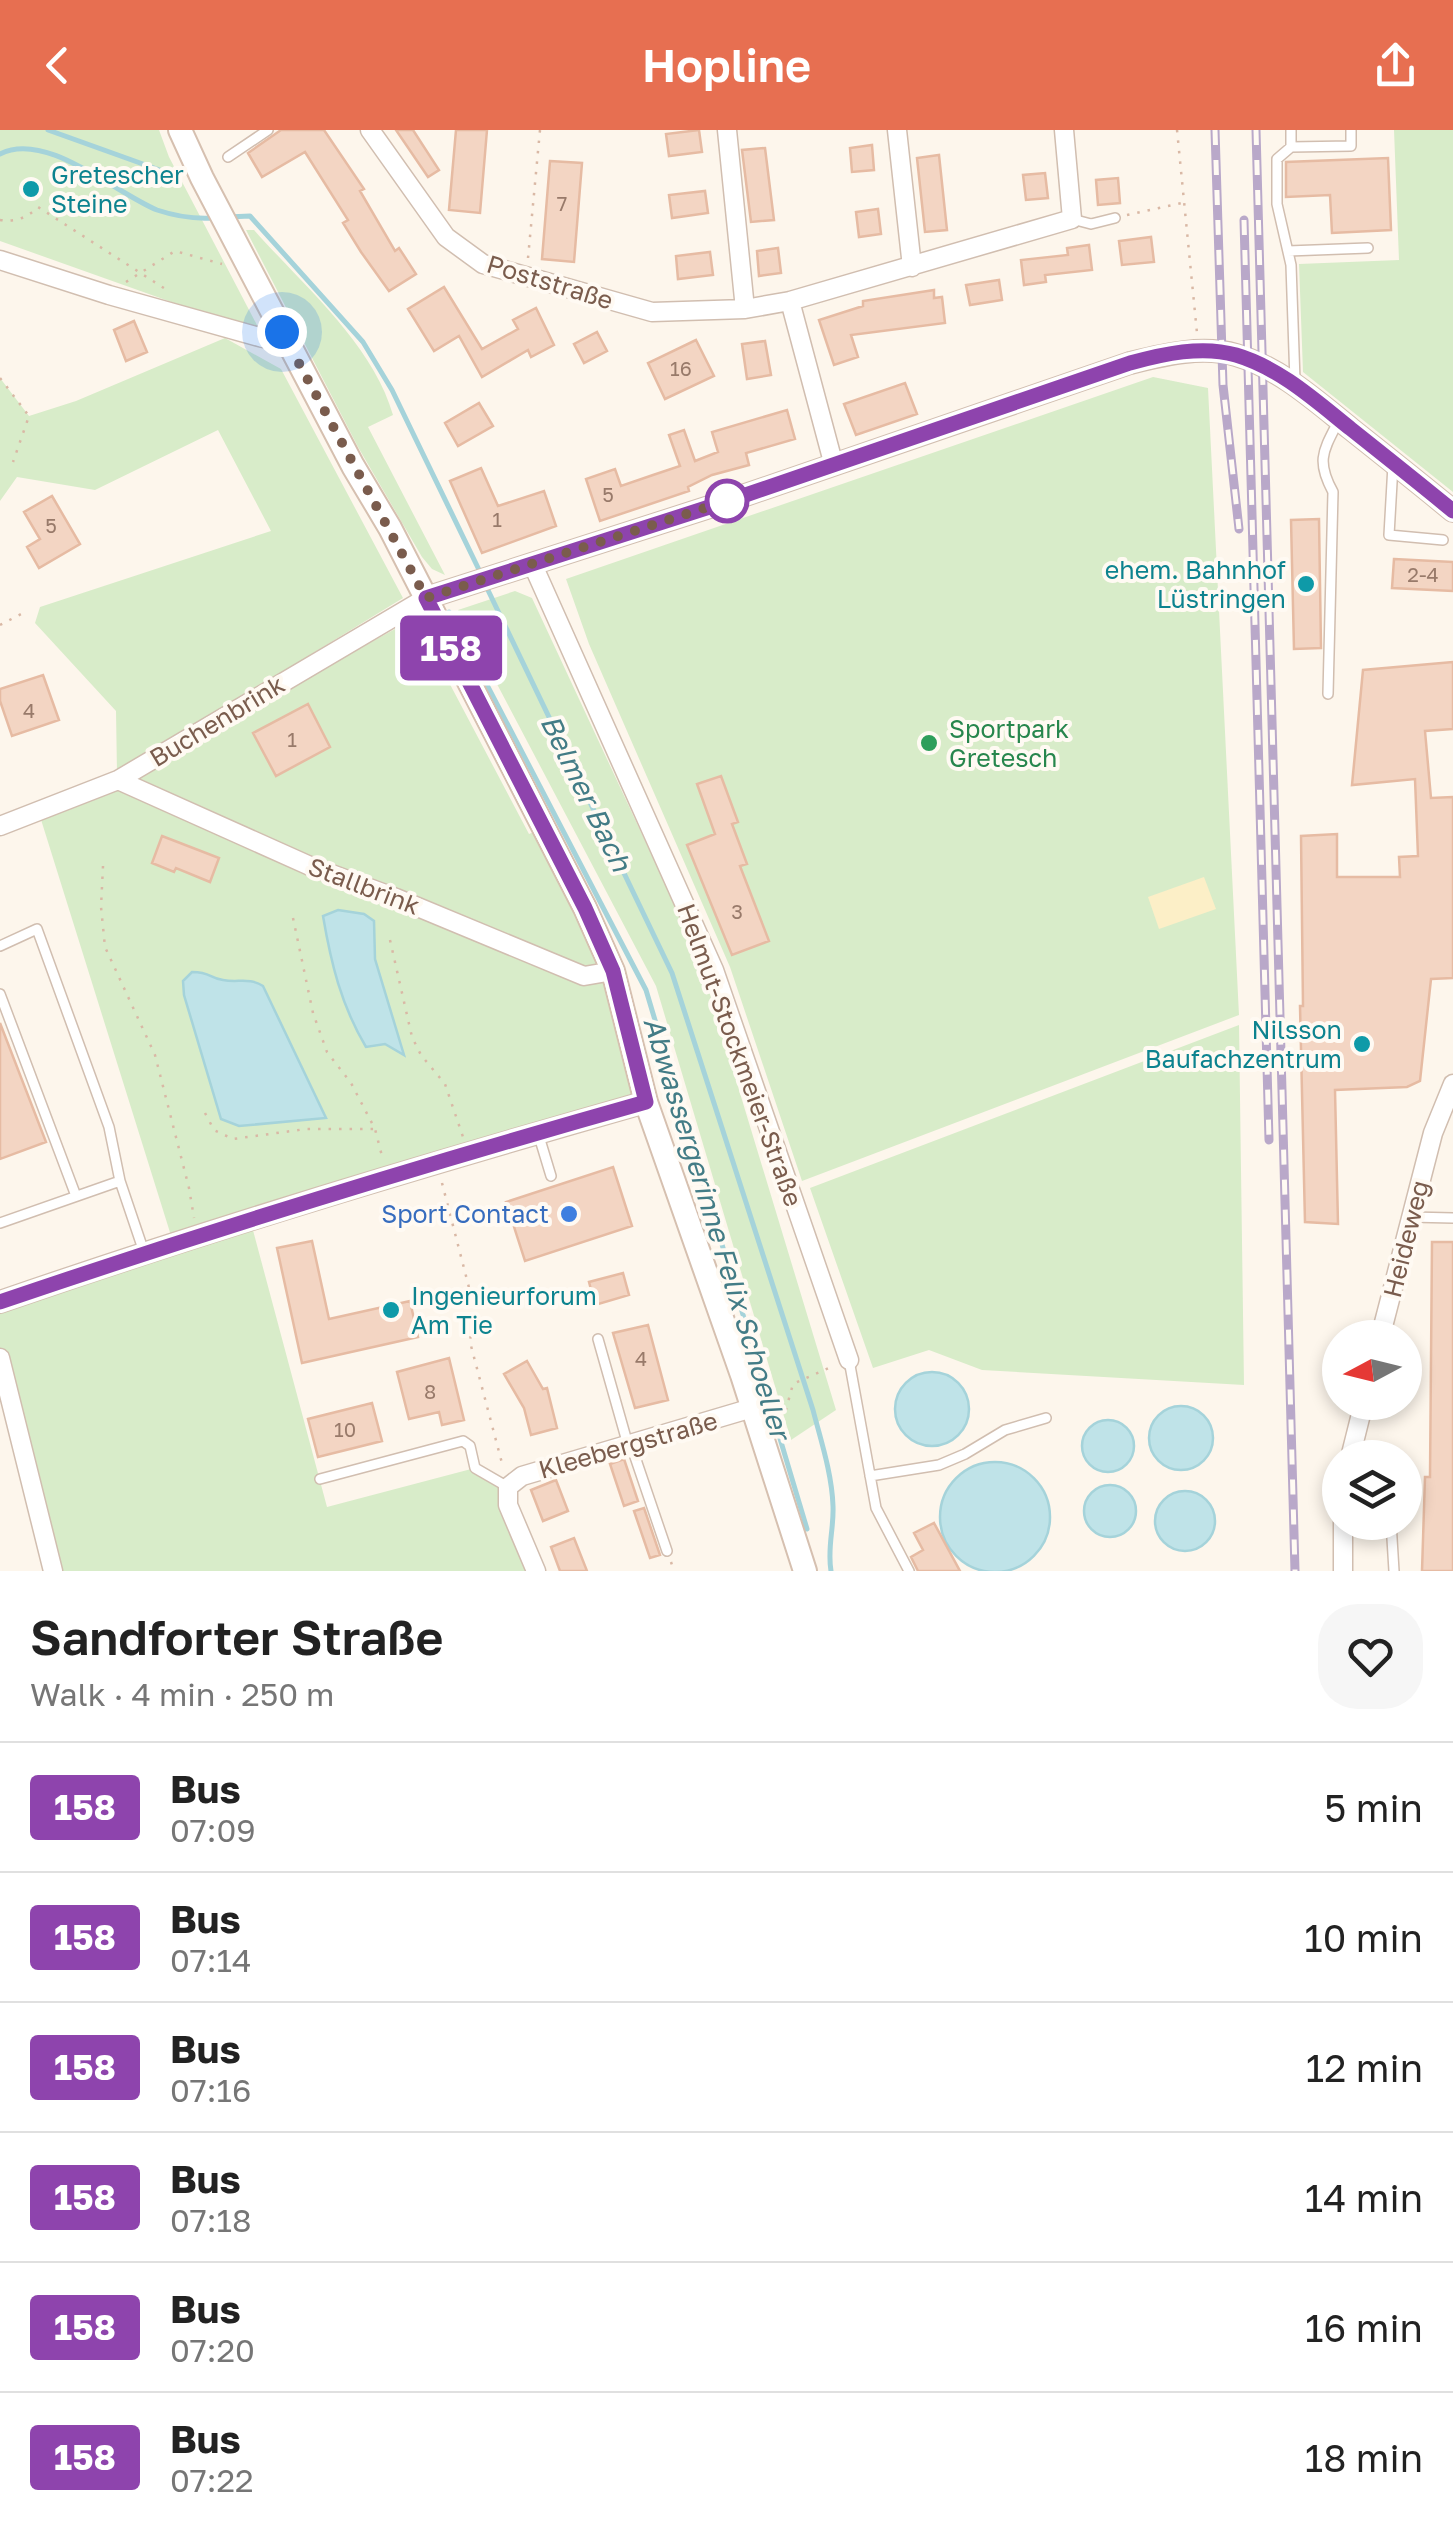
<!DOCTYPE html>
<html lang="en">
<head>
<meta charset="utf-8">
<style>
  body { margin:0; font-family:"Golos Text",sans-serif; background:#f6f6f6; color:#222; height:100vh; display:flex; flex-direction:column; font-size:38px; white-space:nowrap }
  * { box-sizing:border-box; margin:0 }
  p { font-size:32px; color:#767676 }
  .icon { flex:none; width:55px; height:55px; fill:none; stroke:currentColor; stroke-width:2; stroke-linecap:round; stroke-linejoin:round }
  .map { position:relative; height:1441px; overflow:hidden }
  .drawer { display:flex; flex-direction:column; background:#fff; flex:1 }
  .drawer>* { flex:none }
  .badge { padding:0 20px; border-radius:8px; font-size:35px; line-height:65px }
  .needle { width:65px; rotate:263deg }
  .fabs { position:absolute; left:1322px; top:1190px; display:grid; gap:20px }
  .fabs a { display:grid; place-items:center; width:100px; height:100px; border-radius:50%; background:#fff; box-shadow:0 5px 15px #0003; font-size:50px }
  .you { position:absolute; width:50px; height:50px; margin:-25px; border:8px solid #fff; border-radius:50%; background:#1a73e8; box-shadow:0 0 0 15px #1a73e833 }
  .map>.badge { position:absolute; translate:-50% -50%; box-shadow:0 0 0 5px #fff }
  .round { display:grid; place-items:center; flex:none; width:105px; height:105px; border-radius:40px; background:#f6f6f6 }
  .summary { display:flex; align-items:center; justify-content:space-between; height:170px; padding:0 30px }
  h1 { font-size:48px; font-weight:600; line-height:75px }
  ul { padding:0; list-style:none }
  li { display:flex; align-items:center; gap:30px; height:130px; padding:0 30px; border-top:2px solid #e0e0e0 }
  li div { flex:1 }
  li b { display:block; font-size:38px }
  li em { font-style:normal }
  li .badge { min-width:110px; font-weight:700; text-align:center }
  header { display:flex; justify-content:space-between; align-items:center; height:130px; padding:0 30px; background:#e76f51; color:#fff; font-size:45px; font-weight:600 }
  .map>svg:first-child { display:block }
  .green { fill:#d8ecc9 }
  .sand { fill:#fcefc7 }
  .water { fill:#bfe3e8; stroke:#a5d3da; stroke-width:2.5 }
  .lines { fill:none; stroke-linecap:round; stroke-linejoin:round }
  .stream { stroke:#a5d3da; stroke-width:5 }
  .building { fill:#f3d5c3; stroke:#e6bba3; stroke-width:2.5 }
  .service-casing { stroke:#d1beb0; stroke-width:12 }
  .minor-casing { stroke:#d1beb0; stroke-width:21 }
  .tertiary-casing { stroke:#d1beb0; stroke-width:24 }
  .secondary-casing { stroke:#d6c0b0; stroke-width:26 }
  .path { stroke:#d9b8a5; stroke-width:2.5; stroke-dasharray:2.5 8; stroke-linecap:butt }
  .service { stroke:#fff; stroke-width:9 }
  .minor { stroke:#fff; stroke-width:18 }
  .tertiary { stroke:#fff; stroke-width:20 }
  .secondary { stroke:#fff; stroke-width:22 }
  .rail-casing { stroke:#b9a8c9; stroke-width:9 }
  .rail { stroke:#fffaf3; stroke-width:5; stroke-dasharray:15; stroke-linecap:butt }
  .line-casing { stroke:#fff; stroke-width:22 }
  .line { stroke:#8e44ad; stroke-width:15 }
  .walk { stroke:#7a5c4d; stroke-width:10; stroke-dasharray:0 18 }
  .culture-dot { fill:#0f9aa8; stroke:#fffaf3; stroke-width:4 }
  .stop-dot { fill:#fff; stroke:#8e44ad; stroke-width:5 }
  .leisure-dot { fill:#2e9e5b; stroke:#fffaf3; stroke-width:4 }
  .shop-dot { fill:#3f7fe0; stroke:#fffaf3; stroke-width:4 }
  .labels { text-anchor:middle; stroke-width:8; stroke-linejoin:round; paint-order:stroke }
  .number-label { font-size:20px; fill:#987a6a }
  .culture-label { font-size:25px; fill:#0d838f; stroke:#fffaf3; text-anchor:start }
  .street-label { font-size:25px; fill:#7a5c4d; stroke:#fffaf3 }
  .leisure-label { font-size:25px; fill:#27864d; stroke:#fffaf3; text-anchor:start }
  .shop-label { font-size:25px; fill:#366cbe; stroke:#fffaf3; text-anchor:end }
  .water-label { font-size:28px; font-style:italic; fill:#437c86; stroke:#fffaf3 }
</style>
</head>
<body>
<header><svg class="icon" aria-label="back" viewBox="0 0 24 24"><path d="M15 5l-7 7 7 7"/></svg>Hopline<svg class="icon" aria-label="share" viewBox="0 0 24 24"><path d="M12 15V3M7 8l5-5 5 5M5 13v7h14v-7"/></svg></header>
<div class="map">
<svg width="1453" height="1441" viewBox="0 0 1453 1441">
  <rect width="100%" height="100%" fill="#fdf6ec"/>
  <!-- green -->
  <path class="green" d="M0,0h159l10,27 89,170 -8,3 -250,-89z
    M1394,0h59v362l-150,-120 -4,-108 100,-4z
    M246,100h8c48,54 119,114 139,185l-25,12 77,148 -13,-6 -10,-12 -64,-110z
    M225,208l56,31 122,229 -286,175 -1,-62 -81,-88 5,-16 231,-76 -53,-101 -123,60 -78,-13 -17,24v-123l29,38 47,-15z
    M1153,247l55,11 31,627 -437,166 -72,-214 -141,-323 -23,-65z
    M515,461l17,7 142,305 32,78 130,429 -45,30 -135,-454 -198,-376z
    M415,488l114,216 15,-6 41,80 61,194 -396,117 77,288 148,-39 33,19 28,84h-484l-52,-213v-56l173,-60 -135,-432 266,-131z
    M1239,895l5,360 -262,-15 -53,-20 -56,18 -63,-180z"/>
  <!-- sand -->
  <path class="sand" d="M1204,747l12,32 -57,20 -11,-32z"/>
  <!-- water -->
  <path class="water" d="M338,780l26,4 10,7 1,38 29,96 -19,-11 -19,3c-25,-42 -35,-84 -43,-131z
    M192,842c19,0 17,6 31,8 15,3 26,-3 40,6l63,132 -87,8 -18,-7 -37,-124 -1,-14z
    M895 1279a37 37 0 1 1 74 0a37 37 0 1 1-74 0Z
    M1149 1308a32 32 0 1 1 64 0a32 32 0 1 1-64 0Z
    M1082 1316a26 26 0 1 1 52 0a26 26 0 1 1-52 0Z
    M940 1387a55 55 0 1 1 110 0a55 55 0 1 1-110 0Z
    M1084 1381a26 26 0 1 1 52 0a26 26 0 1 1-52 0Z
    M1155 1391a30 30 0 1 1 60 0a30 30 0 1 1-60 0Z"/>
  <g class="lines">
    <!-- stream -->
    <path class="stream" d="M48,0l120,43
      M0,24c46,-24 115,39 157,56 18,6 37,9 55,8
      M228,87l22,-1 113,126 29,48 90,186
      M486,456l186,387 141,437c8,31 19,64 20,96 1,23 -6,42 -2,65
      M449,482l197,378 161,539"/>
  </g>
  <!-- building -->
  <path class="building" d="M281,0h43l40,59 -4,2 35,60 4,-3 17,26 -27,17 -28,-39 -18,-29 5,-3 -43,-68 -43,25 -14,-24z
    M396,0h17l26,40 -11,7z
    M456,0h31l-7,83 -31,-3z
    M699,0l3,22 -33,4 -3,-22z
    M872,15l2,25 -22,2 -2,-24z
    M765,18l9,72 -23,2 -9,-72z
    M939,25l8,75 -22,2 -8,-74z
    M1388,28l3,72 -59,3 -2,-38 -44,2v-35z
    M550,31l32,2 -8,99 -32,-3z
    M1045,43l3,25 -22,2 -3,-25z
    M1118,48l2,25 -22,2 -2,-25z
    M705,61l3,22 -36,5 -3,-23z
    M878,79l3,25 -22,3 -3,-25z
    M1151,107l3,25 -32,3 -3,-24z
    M1089,115l3,25 -47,5 1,7 -22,3 -3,-25 47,-5 -1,-7z
    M778,118l3,25 -22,3 -2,-25z
    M710,122l3,23 -35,4 -2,-23z
    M999,150l3,20 -32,5 -4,-20z
    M444,157l38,62 36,-20 -5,-9 23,-12 18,37 -23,12 -3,-7 -46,27 -23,-41 -25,15 -26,-42z
    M934,160v8l8,-1 3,26 -94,12 7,22 -24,8 -15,-45 44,-14v-5z
    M134,191l13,31 -21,9 -12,-31z
    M597,202l10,19 -23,12 -10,-19z
    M696,210l18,36 -49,23 -17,-36z
    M765,211l6,34 -24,4 -5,-35z
    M905,253l12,31 -61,21 -12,-31z
    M479,273l14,23 -35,20 -13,-23z
    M787,280l8,29 -49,14 3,12 -37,10 -24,12 1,4 -89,30 -14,-42 29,-10 6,17 32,-11 27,-9 -11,-31 15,-5 11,31 23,-9 -6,-20z
    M481,338l17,38 46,-15 12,35 -74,27 -32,-72z
    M52,366l28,48 -41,24 -12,-21 13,-8 -16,-27z
    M1319,389l2,129 -27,1 -3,-129z
    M1394,429l59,3v29l-61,-3z
    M1453,532v67l-28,2 6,67 22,-1v181l-22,1 -11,102 -13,6 -72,3 3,134 -33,-2 -5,-216h3l-2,-170 36,-2v43h63l-1,-20 19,-1 -3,-77 -63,6 11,-115z
    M43,545l16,45 -47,16 -12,-35v-12z
    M308,574l22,43 -54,29 -23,-43z
    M721,646l17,46 -6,2 15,40 -7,2 29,75 -37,14 -45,-110 28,-11 -18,-50z
    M162,706l57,22 -9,24 -34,-14 -2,4 -22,-9z
    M0,893l46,119 -46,17z
    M613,1037l19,59 -107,35 -19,-59z
    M312,1111l17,78 81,-18 8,36 -116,26 -25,-115z
    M1432,1112h21v329h-31l3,-94h5z
    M623,1143l6,22 -34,10 -6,-23z
    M648,1195l20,75 -33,8 -22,-75z
    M449,1228l15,62 -22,5 -3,-13 -30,7 -12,-47z
    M527,1231l16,28 4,-1 10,40 -26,7 -7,-27 -20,-34z
    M372,1273l10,38 -64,16 -10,-38z
    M624,1329l14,42 -14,5 -14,-42z
    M556,1350l12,31 -25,10 -12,-31z
    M644,1378l16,47 -10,3 -16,-47z
    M934,1393l26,48h-42l-7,-14 12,-7 -9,-17z
    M574,1408l13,33h-27l-9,-24z"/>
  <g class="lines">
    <!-- service casing -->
    <g class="service-casing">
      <path id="service" d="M1291,0v17
        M228,27l40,-27
        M1072,89l19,5 24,-6
        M1288,121l80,-3
        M1295,251l-4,-116 -14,-61v-45l14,-12 60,-1v-16
        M1393,335l-4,70 54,5
        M1328,564l5,-202c-17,-31 -10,-41 5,-70
        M0,816l37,-17 72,198 11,54 24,71
        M0,864l76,202
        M538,1003l13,43
        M1411,1087l42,1
        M0,1093l120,-42
        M598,1209l30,106
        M849,1230l27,148 33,63
        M631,1315l36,106
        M870,1346l69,-11 26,-11 40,-24 41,-12
        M320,1349l143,-38 7,5 5,22 33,19
        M1391,1392l3,49"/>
    </g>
    <!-- minor casing -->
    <g class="minor-casing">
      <path id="minor" d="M370,0l76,107 37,27 169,48 93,-3 45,-8 282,-82 -8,-89
        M727,0l18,179
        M897,0l15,137
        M0,130l109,35 154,43 19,-6
        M790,171l43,161
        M532,433l182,407 135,390
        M118,650l192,86 86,32 188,78 29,-5
        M0,696l118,-46 308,-182
        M1380,1208l53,-205 20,-49
        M0,1228l53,213
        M1350,1328l14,-56
        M1343,1392v49
        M536,1441l-28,-66v-18l14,-11 230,-68"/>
    </g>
    <!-- tertiary casing -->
    <g class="tertiary-casing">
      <path id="tertiary" d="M426,468l302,-97 402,-138c33,-8 72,-18 106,-8 44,13 80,46 115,74 34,27 68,54 102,82
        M0,1172c213,-74 429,-138 646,-200"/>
    </g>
    <!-- secondary casing -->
    <g class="secondary-casing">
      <path id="secondary" d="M180,0l22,48 151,288 37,62 195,380 28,63 33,131 96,273 63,196"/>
    </g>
    <!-- path -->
    <path class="path" d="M1177,0l20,203
      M1127,85l55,-12
      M0,90c16,2 27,-2 38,-13l132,85
      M528,128l12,-128
      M126,152l49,-31 47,13
      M0,248l29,38 -16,46
      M0,495l25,-13
      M103,736l-2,41 4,40 50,108 34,133 5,30
      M293,788l20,95 14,39 24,31 24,46 8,31
      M390,810l22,97 9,18 24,29 18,53
      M205,983l9,17 19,9 73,-10h68
      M442,1053l32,124 -4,35 33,125
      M778,1286l7,-3 8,-29 40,-18
      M671,1432l3,9"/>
    <!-- service -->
    <use href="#service" class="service"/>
    <!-- minor -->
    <use href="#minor" class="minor"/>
    <!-- tertiary -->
    <use href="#tertiary" class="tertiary"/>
    <!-- secondary -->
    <use href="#secondary" class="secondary"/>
    <!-- rail casing -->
    <g class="rail-casing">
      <path id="rail" d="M1215,0l8,255 16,144
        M1256,0l39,1441
        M1244,90l25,920"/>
    </g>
    <!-- rail -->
    <use href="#rail" class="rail"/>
  </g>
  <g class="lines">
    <!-- line casing -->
    <g class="line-casing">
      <path id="line" d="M0,1172c214,-73 429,-139 646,-200l-33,-131 -28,-63 -159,-310 302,-97 402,-138c33,-9 72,-18 106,-8 44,13 80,46 115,74 34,27 68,54 102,82"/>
    </g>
    <!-- line -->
    <use href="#line" class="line"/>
    <!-- walk -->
    <path class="walk" d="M282,202l144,266 301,-97"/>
  </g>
  <!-- markers -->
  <g class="culture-dot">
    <circle cx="31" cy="59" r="10"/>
    <circle cx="1306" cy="454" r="10"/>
    <circle cx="1362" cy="914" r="10"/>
    <circle cx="391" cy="1180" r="10"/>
  </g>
  <circle class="stop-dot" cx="727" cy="371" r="20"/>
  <circle class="leisure-dot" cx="929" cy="613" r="10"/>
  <circle class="shop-dot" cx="569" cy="1084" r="10"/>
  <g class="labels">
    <!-- number labels -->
    <g class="number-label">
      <text x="562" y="81">7</text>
      <text x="681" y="246">16</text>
      <text x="608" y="372">5</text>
      <text x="497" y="397">1</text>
      <text x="51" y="403">5</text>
      <text x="1423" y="452">2-4</text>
      <text x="29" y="588">4</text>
      <text x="292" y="617">1</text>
      <text x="737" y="789">3</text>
      <text x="641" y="1236">4</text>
      <text x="430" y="1269">8</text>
      <text x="345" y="1307">10</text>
    </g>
    <!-- culture labels -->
    <g class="culture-label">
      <text x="51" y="54">Gretescher<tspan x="51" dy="29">Steine</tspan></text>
      <text x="1286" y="449" text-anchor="end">ehem. Bahnhof<tspan x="1286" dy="29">Lüstringen</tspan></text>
      <text x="1342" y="909" text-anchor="end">Nilsson<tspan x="1342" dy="29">Baufachzentrum</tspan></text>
      <text x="411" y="1175">Ingenieurforum<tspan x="411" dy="29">Am Tie</tspan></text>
    </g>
    <!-- street labels -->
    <g class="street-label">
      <text transform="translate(550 152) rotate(17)" y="9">Poststraße</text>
      <text transform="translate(217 591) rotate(-31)" y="9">Buchenbrink</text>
      <text transform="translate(364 756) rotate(21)" y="9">Stallbrink</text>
      <text transform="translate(740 925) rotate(70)" y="9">Helmut-Stockmeier-Straße</text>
      <text transform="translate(1406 1109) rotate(-76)" y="9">Heideweg</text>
      <text transform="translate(628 1315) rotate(-16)" y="9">Kleebergstraße</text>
    </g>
    <!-- leisure labels -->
    <g class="leisure-label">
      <text x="949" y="608">Sportpark<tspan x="949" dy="29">Gretesch</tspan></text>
    </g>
    <!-- shop labels -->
    <g class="shop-label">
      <text x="549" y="1093">Sport Contact</text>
    </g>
    <!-- water labels -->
    <g class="water-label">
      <text transform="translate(586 663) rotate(64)" y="10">Belmer Bach</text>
      <text transform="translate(717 1098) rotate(73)" y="10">Abwassergerinne Felix Schoeller</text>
    </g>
  </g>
</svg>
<div class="fabs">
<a><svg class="needle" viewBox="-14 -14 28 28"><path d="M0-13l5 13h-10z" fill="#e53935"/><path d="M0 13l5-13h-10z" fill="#767676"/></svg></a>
<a><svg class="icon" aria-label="layers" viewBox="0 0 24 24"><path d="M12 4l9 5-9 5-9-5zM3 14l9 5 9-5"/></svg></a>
</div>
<div class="you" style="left:282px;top:202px"></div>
<b class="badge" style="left:451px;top:518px;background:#8e44ad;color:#fff">158</b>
</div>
<section class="drawer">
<div class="summary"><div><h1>Sandforter Straße</h1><p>Walk · 4 min · 250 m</p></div><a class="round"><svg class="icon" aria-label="heart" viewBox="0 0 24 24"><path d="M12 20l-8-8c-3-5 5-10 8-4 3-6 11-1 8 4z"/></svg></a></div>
<ul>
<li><span class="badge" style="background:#8e44ad;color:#fff">158</span><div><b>Bus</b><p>07:09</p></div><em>5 min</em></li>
<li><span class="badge" style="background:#8e44ad;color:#fff">158</span><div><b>Bus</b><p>07:14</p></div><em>10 min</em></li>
<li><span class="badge" style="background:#8e44ad;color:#fff">158</span><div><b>Bus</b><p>07:16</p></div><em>12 min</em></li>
<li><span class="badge" style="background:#8e44ad;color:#fff">158</span><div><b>Bus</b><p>07:18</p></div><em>14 min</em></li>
<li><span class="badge" style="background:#8e44ad;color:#fff">158</span><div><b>Bus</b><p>07:20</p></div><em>16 min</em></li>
<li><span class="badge" style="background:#8e44ad;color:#fff">158</span><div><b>Bus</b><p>07:22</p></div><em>18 min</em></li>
</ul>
</section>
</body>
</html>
